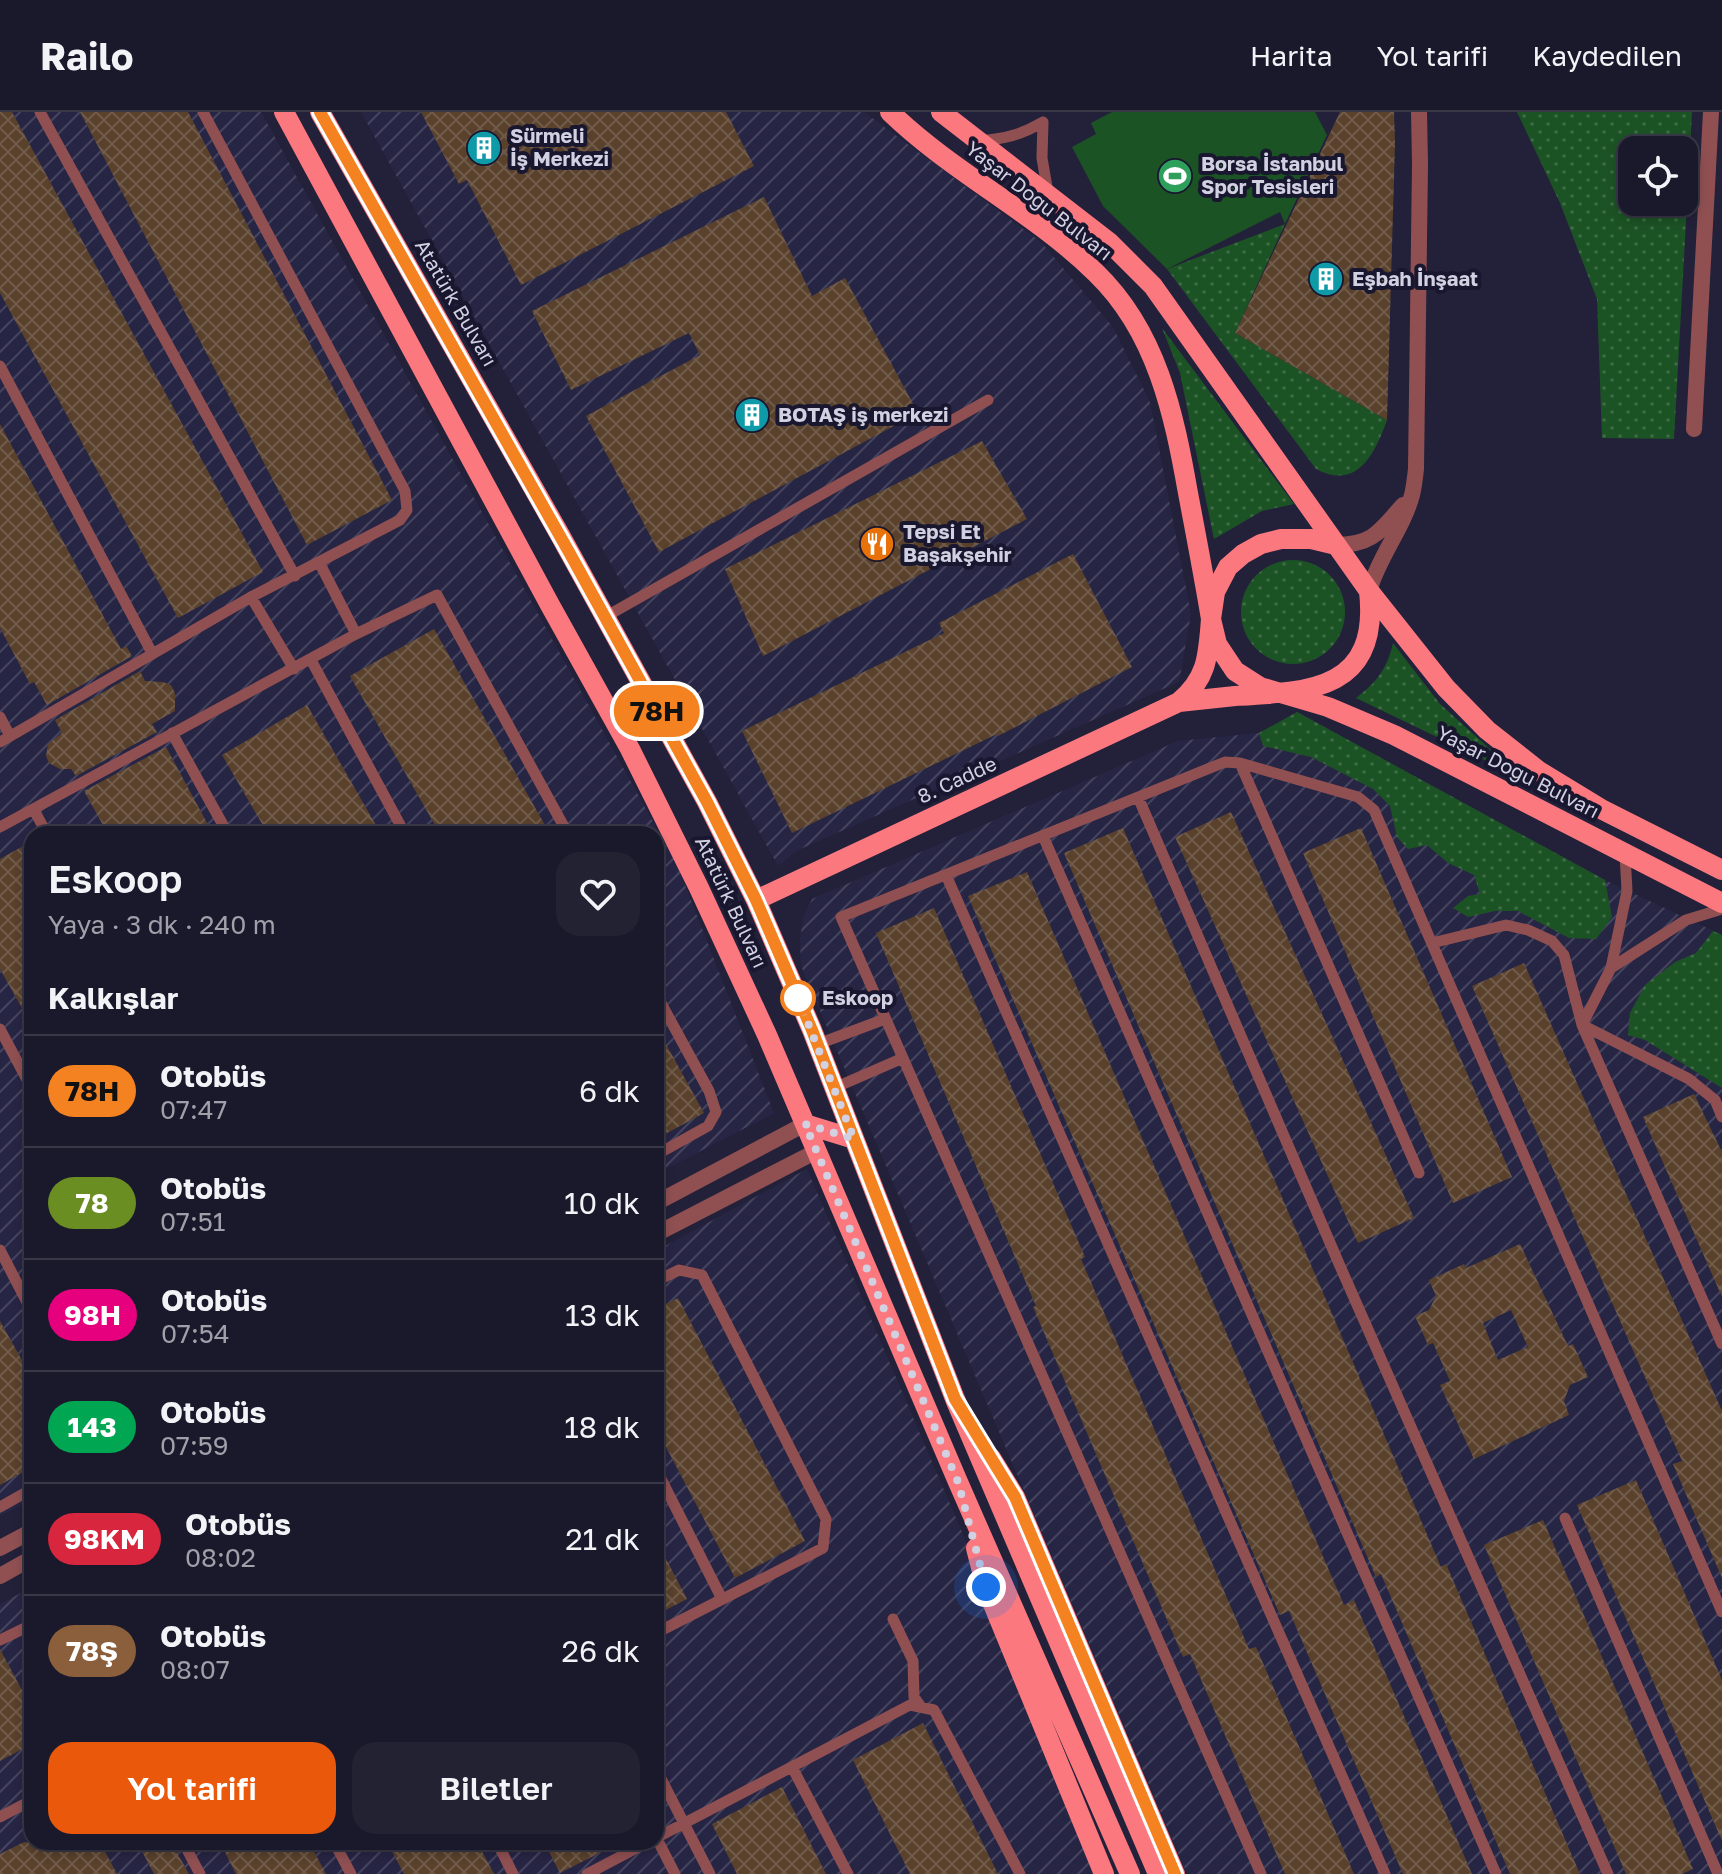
<!DOCTYPE html>
<html lang="tr">
<head>
<meta charset="utf-8">
<style>
  body { margin:0; font-family:"Golos Text",sans-serif; background:#232233; color:#f1f3f6; height:100vh; display:flex; flex-direction:column; font-size:30px; white-space:nowrap }
  * { box-sizing:border-box; margin:0 }
  p { font-size:26px; color:#9fa0a9 }
  .icon { flex:none; width:44px; height:44px; fill:none; stroke:currentColor; stroke-width:2; stroke-linecap:round; stroke-linejoin:round }
  .map { position:relative; flex:1; overflow:hidden }
  .details { position:absolute; left:24px; top:714px; width:640px; height:1024px; display:flex; flex-direction:column; background:#1a192b; border-radius:24px; box-shadow:0 4px 12px #0003,0 0 0 2px #383847 }
  .details>* { flex:none }
  .badge { padding:0 16px; border-radius:26px; font-size:28px; line-height:52px }
  .buttons { position:absolute; left:1618px; top:24px; display:grid; gap:16px }
  .buttons a { display:grid; place-items:center; width:80px; height:80px; border-radius:16px; background:#1a192b; box-shadow:0 4px 12px #0003,0 0 0 2px #383847; font-size:40px }
  .you { position:absolute; width:40px; height:40px; margin:-20px; border:6px solid #fff; border-radius:50%; background:#1a73e8; box-shadow:0 0 0 12px #1a73e833 }
  .map>.badge { position:absolute; translate:-50% -50%; box-shadow:0 0 0 4px #fff }
  h2 { padding:0 24px; font-size:30px; line-height:72px }
  .round { display:grid; place-items:center; flex:none; width:84px; height:84px; border-radius:24px; background:#232233 }
  .headline { display:flex; align-items:center; justify-content:space-between; height:136px; padding:0 24px }
  h1 { font-size:38px; font-weight:600; line-height:60px }
  .action { display:flex; gap:16px; margin-top:auto; padding:16px 24px }
  .action a { flex:1; height:92px; border-radius:24px; background:#ea580c; color:#fff; font-size:32px; font-weight:600; line-height:92px; text-align:center }
  .action a+a { background:#232233; color:#f1f3f6 }
  ul { padding:0; list-style:none }
  li { display:flex; align-items:center; gap:24px; height:112px; padding:0 24px; border-top:2px solid #383847 }
  li div { flex:1 }
  li b { display:block; font-size:30px }
  li em { font-style:normal }
  li .badge { min-width:88px; font-weight:700; text-align:center }
  header { display:flex; align-items:center; gap:48px; box-sizing:border-box; height:112px; padding:0 40px; background:#1a192b; border-bottom:2px solid #383847 }
  header strong { font-size:38px }
  nav { display:flex; gap:44px; margin-inline-start:auto; font-size:28px }
  .map>svg:first-child { display:block }
  .industrial { fill:url(#industrial-furrows) }
  .grass { fill:url(#grass-dots); fill-rule:evenodd }
  .pitch { fill:#1c5324 }
  .building { fill:url(#building-cross-hatch); fill-rule:evenodd }
  .lines { fill:none; stroke-linecap:round; stroke-linejoin:round }
  .service { stroke:#905052; stroke-width:11 }
  .minor { stroke:#905052; stroke-width:16 }
  .tertiary { stroke:#905052; stroke-width:16 }
  .primary { stroke:#fc787f; stroke-width:20 }
  .line-casing { stroke:#fff; stroke-width:18 }
  .line { stroke:#f58220; stroke-width:12 }
  .walk { stroke:#d1d1e2; stroke-width:8; stroke-dasharray:0 14.4 }
  .stop-dot { fill:#fff; stroke:#f58220; stroke-width:4 }
  .labels { text-anchor:middle; stroke-width:8; stroke-linejoin:round; paint-order:stroke }
  .poi-label { font-size:20px; font-weight:bold; fill:#d1d1e2; stroke:#19172f; text-anchor:start }
  .street-label { font-size:20px; fill:#d1d1e2; stroke:#19172f }
  .stop-label { font-size:20px; font-weight:bold; fill:#d1d1e2; stroke:#19172f; text-anchor:start }
</style>
</head>
<body>
<header>
<strong>Railo</strong>
<nav><a>Harita</a><a>Yol tarifi</a><a>Kaydedilen</a></nav>
</header>
<div class="map">
<svg width="1722" height="1762" viewBox="0 0 1722 1762">
  <defs>
    <pattern id="industrial-furrows" width="10" height="10" patternUnits="userSpaceOnUse" patternTransform="scale(2)"><rect width="10" height="10" fill="#272544"/><path d="M-1 1l2-2M0 10L10 0M9 11l2-2" fill="none" stroke="#45445f"/></pattern>
    <pattern id="grass-dots" width="8" height="8" patternUnits="userSpaceOnUse" patternTransform="scale(2)"><rect width="8" height="8" fill="#1c5324"/><path d="M2 2h.1M6 6h.1" fill="none" stroke="#3c6b44" stroke-width="1.8" stroke-linecap="round"/></pattern>
    <pattern id="building-cross-hatch" width="8" height="8" patternUnits="userSpaceOnUse" patternTransform="scale(2)"><rect width="8" height="8" fill="#59412c"/><path d="M0 0l8 8M0 8l8-8" fill="none" stroke="#705b4a"/></pattern>
  </defs>
  <rect width="100%" height="100%" fill="#222139"/>
  <!-- industrial -->
  <path class="industrial" d="M0,0h261l417,755 96,246 -118,61v-340h-624v665l-32,17z
    M361,0h503l177,130 72,85 37,75 41,212 -12,68 -383,169 -18,15z
    M1297,600l308,168 117,55v939h-535l-386,-908 -1,-27 3,-21 9,-19 366,-158 81,-8z
    M807,1057l301,705h-1108v-270l32,-17v255h624v-591z"/>
  <!-- grass -->
  <path class="grass" d="M1517,0h175l-18,327 -72,-1 -5,-139 -37,-96zM1632,38h52v52h-52z
    M1285,112l-50,109 152,87c-12,33 -29,71 -71,49l-149,-200z
    M1162,216l132,176 -32,7 -48,28 -34,-166z
    M1241 500a52 52 0 1 1 104 0a52 52 0 1 1-104 0Z
    M1393,531l47,61 82,74 -166,-80c21,-16 31,-29 37,-55z
    M1297,600l308,168 7,37 -16,22 -27,-1 -51,-27h-23l-27,6 -15,-9 15,-12 12,-2 -6,-19 -26,-12 -21,-18 -19,4 -11,-12 -7,-31 -17,-17 -62,-32 -48,-11 -4,-13z
    M1713,819l9,4v153l-77,-48 -17,-5 2,-22 15,-28 30,-23 21,-9z"/>
  <!-- pitch -->
  <path class="pitch" d="M1112,0h203l12,23 -42,89 -5,-12 -113,57 -64,-63 -31,-59 24,-13 -5,-11z"/>
  <!-- building -->
  <path class="building" d="M0,0h12l251,460 -85,46 -178,-325z
    M80,0h108l204,388 -85,45z
    M421,0h305l28,54 -233,119 -54,-105 -8,4z
    M1340,0h54l1,30 -8,278 -152,-87z
    M764,85l48,99 33,-18 73,135 -259,139 -73,-136 114,-61 -11,-22 -118,57 -39,-79z
    M0,312l121,225 5,-3 6,10 -85,49 -13,-23 -4,2 -30,-56z
    M982,329l45,78 -264,137 -38,-87z
    M1073,442l59,113 -134,69 -1,-2 -205,99 -50,-102 202,-98 -5,-10z
    M434,517l116,205h-110l-90,-158z
    M140,559l5,10 18,1 8,3 4,8v18l-23,13 5,8 -81,44 -5,-7h-11l-11,-6 -3,-7 2,-12 14,-11 -7,-13z
    M307,593l74,129h-113l-46,-79z
    M166,635l47,87h-105l-24,-43z
    M1231,700l183,406 -56,25 -183,-406z
    M1123,716l318,739 5,-3 134,310h-70l-129,-300 -5,3 -312,-724z
    M1361,716l151,349 -59,26 -150,-350z
    M32,729v185l-32,-57v-110z
    M1027,760l317,733 10,-5 118,274h-69l-114,-263 -9,4 -312,-719z
    M934,796l151,349 -4,2 168,390 7,-2 98,227h-69l-95,-220 -7,3 -150,-350 3,-1 -160,-373z
    M1524,851l198,448v167l-49,-114 9,-3 -210,-475z
    M656,914l48,87 -48,26z
    M1694,982l28,58v145l-79,-180z
    M1520,1132l48,102 5,-2 15,33 -18,8 -6,16 5,14 -95,44 -34,-74 10,-4 -17,-38 -5,2 -13,-29 14,-6 7,-14 -7,-16 35,-16 2,4zM1511,1198l17,37 -30,13 -15,-37z
    M678,1186l127,243 -70,37 -79,-150v-119z
    M0,1209l32,57v89l-32,18z
    M1636,1368l86,200v161l-145,-336z
    M1543,1408l150,349 -11,5h-56l-142,-329z
    M656,1428l31,59 -31,16z
    M0,1537l32,60v35l-32,17z
    M923,1611l75,151h-88l-57,-114z
    M782,1675l44,87h-89l-25,-50z
    M24,1730h76l17,32h-117v-20z
    M137,1730h34l18,32h-35z
    M220,1730h89l17,32h-90z
    M387,1730h90l17,32h-90z
    M544,1730h77l-61,31z"/>
  <g class="lines">
    <!-- service -->
    <path class="service" d="M40,0l255,464
      M1043,10l-1,36 6,35
      M979,29c25,-2 42,-6 64,-19
      M0,254l152,287
      M319,450l37,72
      M251,485l43,72
      M605,505l383,-217
      M311,548l94,174
      M0,605l10,19
      M172,621l56,101
      M0,630l251,-145 149,-77 7,-10 -2,-19 -202,-379
      M1240,651l179,410
      M1138,685l202,469 268,608
      M34,698l13,24
      M0,715l356,-193 81,-39 131,239
      M1043,724l453,1038
      M1625,742l2,37 -16,77 -29,57 107,54 26,21 7,17
      M946,763l439,999
      M1432,831l74,-18 22,5 24,11 12,14 18,70 140,319
      M1611,856l75,-48 36,-11
      M656,882l53,97 7,21 -8,14 -52,29
      M0,917l32,60
      M818,932l67,-25
      M834,976l69,-30
      M0,1138l32,62
      M656,1169l23,-11 23,5 124,244 -3,29 -167,85
      M656,1357l66,130
      M0,1395l32,-18
      M1565,1406l153,356
      M893,1507l20,42 1,36 7,10
      M0,1528l29,-14 3,6
      M792,1655l56,107
      M656,1657l54,105
      M0,1705l32,-17
      M656,1725l19,37
      M656,1726l254,-133 24,5 86,164
      M183,1730l17,32
      M334,1730l17,32
      M497,1730l16,32
      M587,1762l61,-32
      M1261,1762l-420,-957 384,-155 15,1 118,34 16,13 348,802"/>
    <!-- minor -->
    <path class="minor" d="M1694,317l17,-317"/>
    <!-- tertiary -->
    <path class="tertiary" d="M1336,433c37,0 44,-14 67,-40
      M1369,479c10,-35 34,-62 43,-96 2,-8 3,-17 4,-26l4,-305 -1,-52
      M656,1091l149,-79
      M656,1122l161,-83
      M0,1436l32,-17
      M0,1464l32,-18"/>
    <!-- primary -->
    <path class="primary" d="M284,0l266,493 80,144 69,139 68,147 191,447 172,392
      M320,0l240,423 147,267 49,98 56,130 143,369 203,475
      M941,0l169,131 43,43 216,305 77,97 41,42 52,41 64,39 119,60
      M1336,433l-25,-6h-30l-20,5 -18,10 -15,13 -13,25 -4,27 6,25 18,27 25,16 68,20 66,28 328,168
      M1179,590c19,-2 37,-4 56,-6 75,-4 145,-6 134,-105
      M756,788l423,-198c29,-24 29,-47 32,-83 -7,-42 -15,-84 -23,-126 -14,-79 -31,-161 -92,-220 -62,-61 -143,-100 -206,-161
      M805,1012l49,15
      M991,1346l24,39 160,377
      M976,1436l10,39 118,287"/>
  </g>
  <g class="lines">
    <!-- line casing -->
    <g class="line-casing">
      <path id="line" d="M320,0l249,440 138,250 49,98 56,130 143,369 60,98 160,377"/>
    </g>
    <!-- line -->
    <use href="#line" class="line"/>
    <!-- walk -->
    <path class="walk" d="M798,886l56,141 -49,-15 153,358 28,105"/>
  </g>
  <!-- icons -->
  <defs>
    <g id="building-disc" transform="scale(1.8)"><circle r="9.5" fill="#0f9aa8" stroke="#19172f"/><path d="M-4-6H4V6H1V3H-1V6H-4ZM-2.5-4.3h1.7v1.8h-1.7ZM.8-4.3h1.7v1.8H.8ZM-2.5-1h1.7V.8h-1.7ZM.8-1h1.7V.8H.8Z" fill="#fff"/></g>
    <g id="stadium-disc" transform="scale(1.8)"><circle r="9.5" fill="#2e9e5b" stroke="#19172f"/><path d="M0-5a6.5 5 0 1 0 0 10a6.5 5 0 1 0 0-10ZM-3.5-1.8h7v3.6h-7Z" fill="#fff"/></g>
    <g id="restaurant-disc" transform="scale(1.8)"><circle r="9.5" fill="#e8710a" stroke="#19172f"/><path d="M-5-6h1v4h1v-4h1v4h1v-4h1v5L-1.5 .5V6h-2V.5L-5-1ZM5-6V6H3V1.5H1.5Q1.5-4 5-6Z" fill="#fff"/></g>
  </defs>
  <g fill-rule="evenodd">
    <use href="#building-disc" x="484" y="36"/>
    <use href="#stadium-disc" x="1175" y="64"/>
    <use href="#building-disc" x="1326" y="167"/>
    <use href="#building-disc" x="752" y="303"/>
    <use href="#restaurant-disc" x="877" y="432"/>
  </g>
  <!-- markers -->
  <circle class="stop-dot" cx="798" cy="886" r="16"/>
  <g class="labels">
    <!-- poi labels -->
    <g class="poi-label">
      <text x="510" y="31">Sürmeli<tspan x="510" dy="23">İş Merkezi</tspan></text>
      <text x="1201" y="59">Borsa İstanbul<tspan x="1201" dy="23">Spor Tesisleri</tspan></text>
      <text x="1352" y="174">Eşbah İnşaat</text>
      <text x="778" y="310">BOTAŞ iş merkezi</text>
      <text x="903" y="427">Tepsi Et<tspan x="903" dy="23">Başakşehir</tspan></text>
    </g>
    <!-- street labels -->
    <g class="street-label">
      <text transform="translate(1039 89) rotate(38)" y="7">Yaşar Doğu Bulvarı</text>
      <text transform="translate(456 191) rotate(60)" y="7">Atatürk Bulvarı</text>
      <text transform="translate(1518 660) rotate(27)" y="7">Yaşar Doğu Bulvarı</text>
      <text transform="translate(957 668) rotate(-25)" y="7">8. Cadde</text>
      <text transform="translate(731 790) rotate(65)" y="7">Atatürk Bulvarı</text>
    </g>
    <!-- stop labels -->
    <g class="stop-label">
      <text x="822" y="893">Eskoop</text>
    </g>
  </g>
</svg>
<div class="buttons">
<a><svg class="icon" aria-label="locate" viewBox="0 0 24 24"><circle cx="12" cy="12" r="6"/><path d="M12 2v4M12 18v4M2 12h4M18 12h4"/></svg></a>
</div>
<div class="you" style="left:986px;top:1475px"></div>
<b class="badge" style="left:657px;top:599px;background:#f58220;color:#111">78H</b>
<section class="details">
<div class="headline"><div><h1>Eskoop</h1><p>Yaya · 3 dk · 240 m</p></div><a class="round"><svg class="icon" aria-label="heart" viewBox="0 0 24 24"><path d="M12 20l-8-8c-3-5 5-10 8-4 3-6 11-1 8 4z"/></svg></a></div>
<h2>Kalkışlar</h2>
<ul>
<li><span class="badge" style="background:#f58220;color:#111">78H</span><div><b>Otobüs</b><p>07:47</p></div><em>6 dk</em></li>
<li><span class="badge" style="background:#6b8e23;color:#fff">78</span><div><b>Otobüs</b><p>07:51</p></div><em>10 dk</em></li>
<li><span class="badge" style="background:#e6007e;color:#fff">98H</span><div><b>Otobüs</b><p>07:54</p></div><em>13 dk</em></li>
<li><span class="badge" style="background:#00a651;color:#fff">143</span><div><b>Otobüs</b><p>07:59</p></div><em>18 dk</em></li>
<li><span class="badge" style="background:#d7263d;color:#fff">98KM</span><div><b>Otobüs</b><p>08:02</p></div><em>21 dk</em></li>
<li><span class="badge" style="background:#8b5e3c;color:#fff">78Ş</span><div><b>Otobüs</b><p>08:07</p></div><em>26 dk</em></li>
</ul>
<div class="action"><a>Yol tarifi</a><a>Biletler</a></div>
</section>
</div>
</body>
</html>
